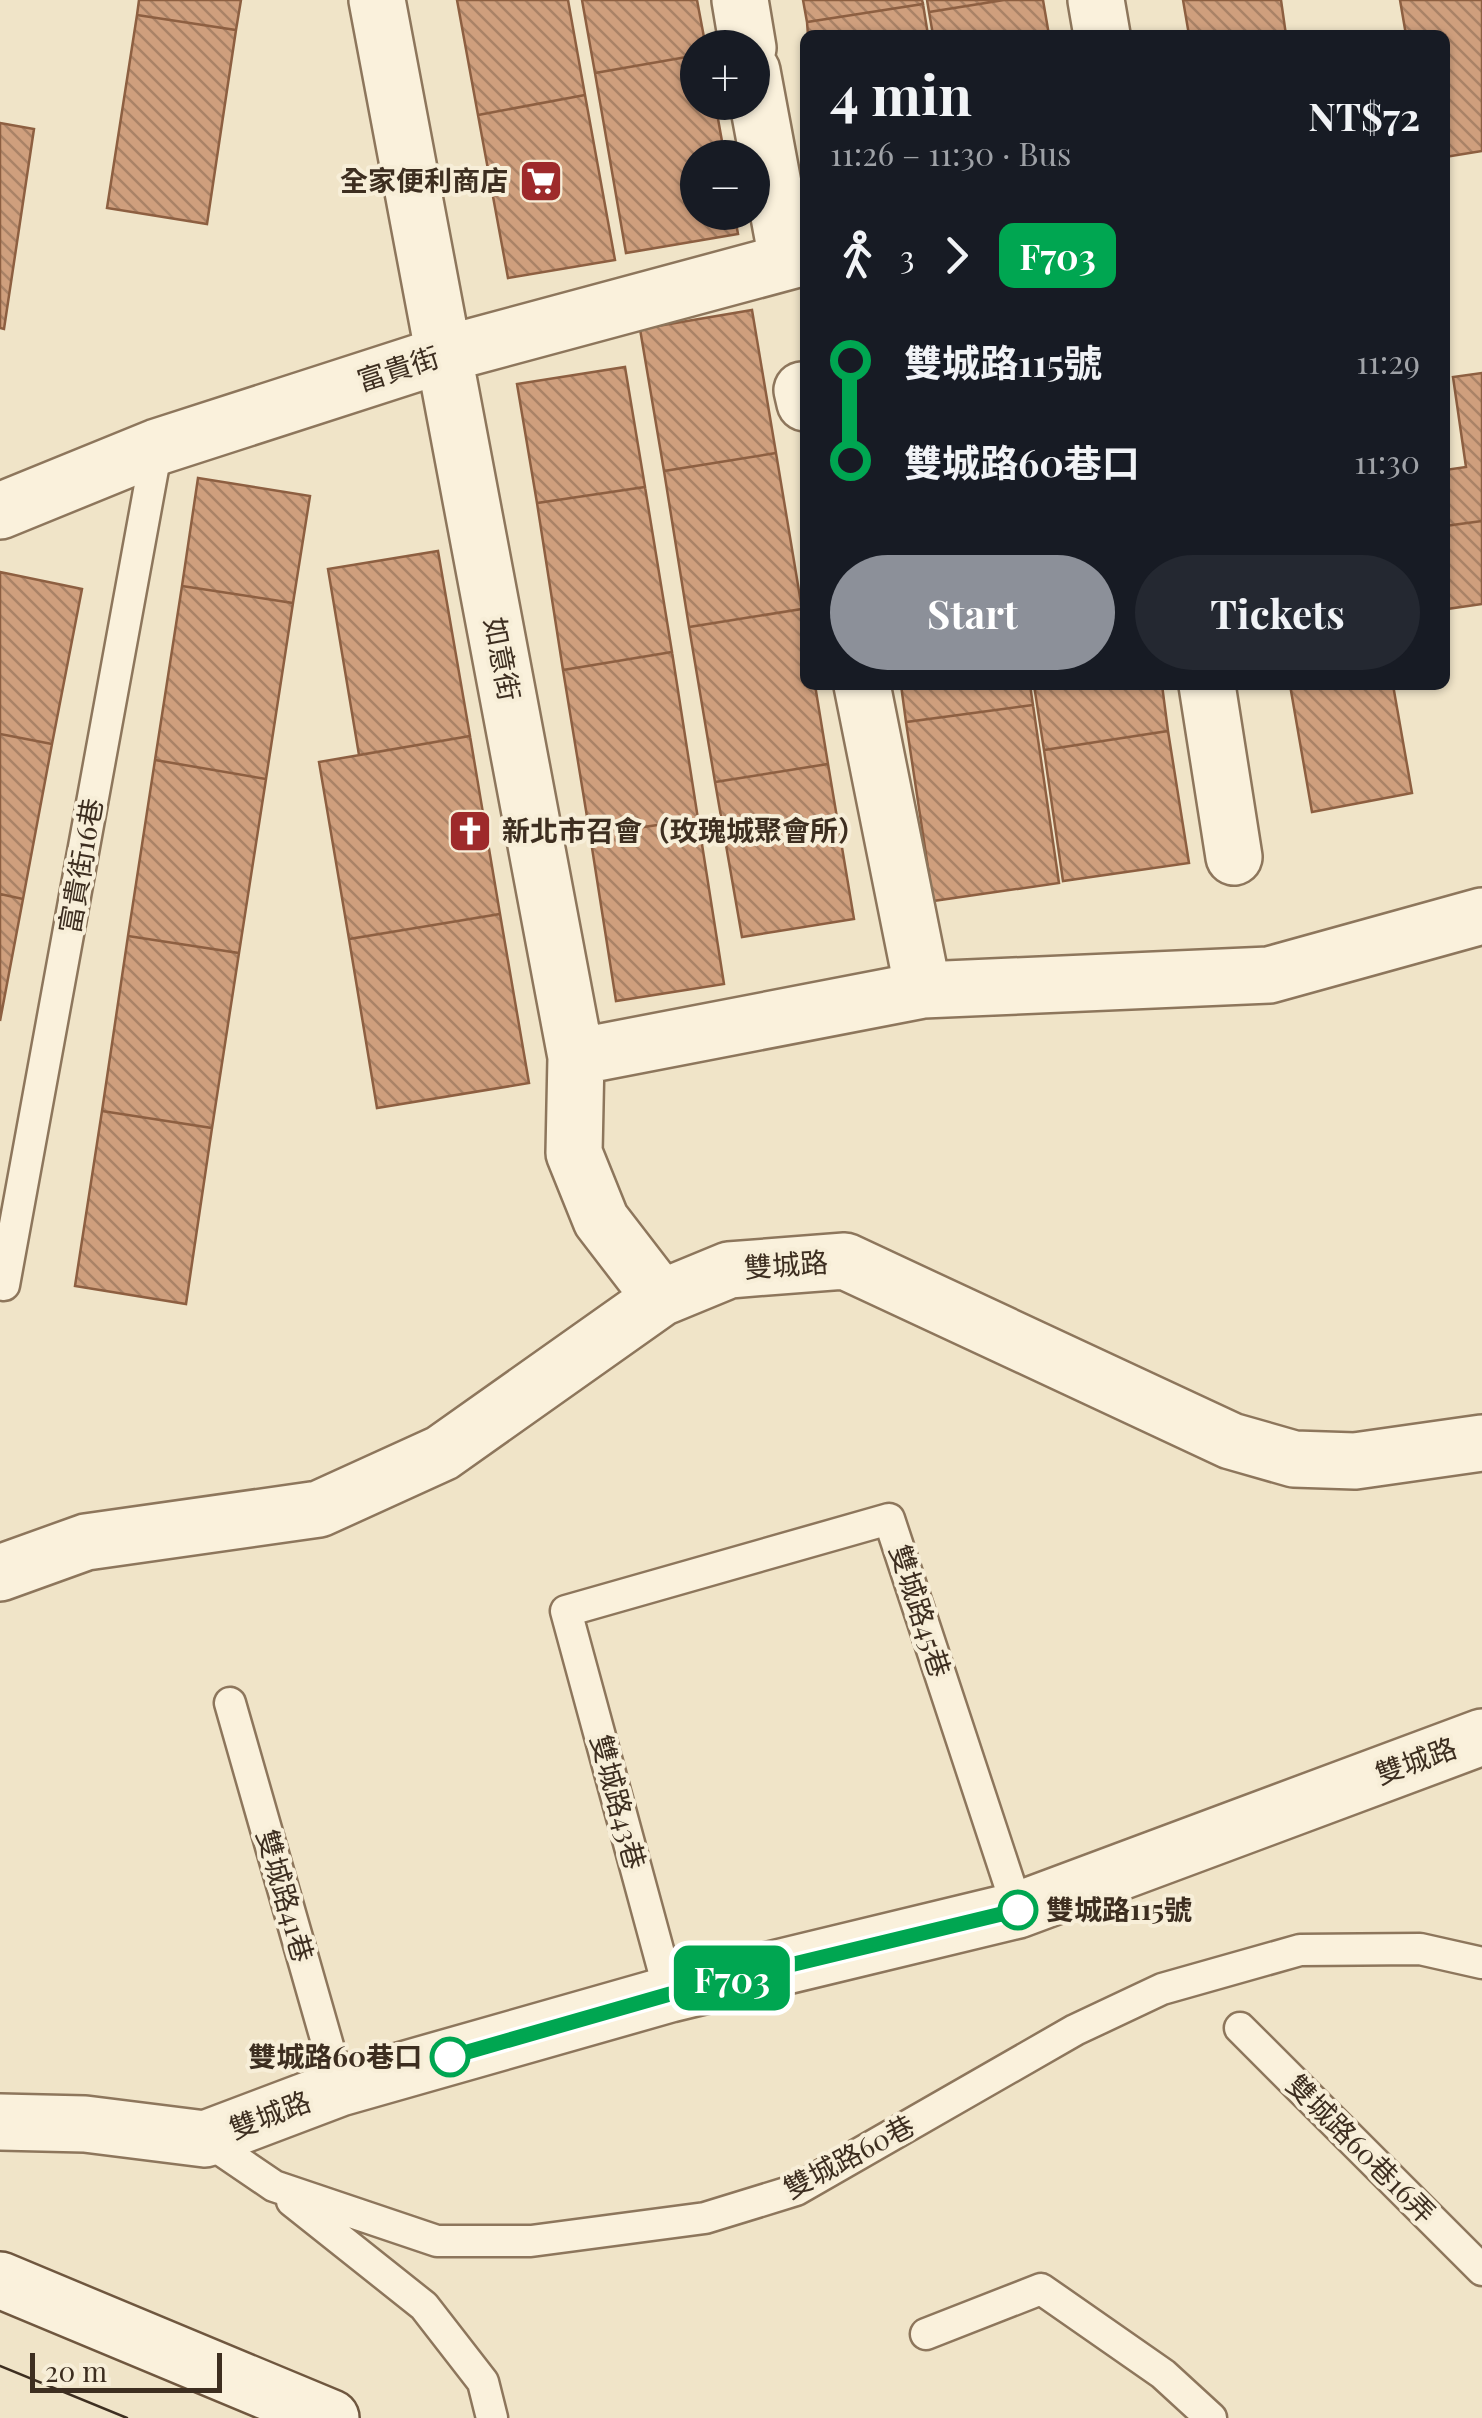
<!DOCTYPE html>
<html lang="en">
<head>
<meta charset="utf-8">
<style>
  body { margin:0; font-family:"Playfair Display","Noto Sans TC",serif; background:#242831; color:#f1f3f6; height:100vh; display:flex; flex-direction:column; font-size:38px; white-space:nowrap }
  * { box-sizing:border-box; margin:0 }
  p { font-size:32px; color:#9ea1a6 }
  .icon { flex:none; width:55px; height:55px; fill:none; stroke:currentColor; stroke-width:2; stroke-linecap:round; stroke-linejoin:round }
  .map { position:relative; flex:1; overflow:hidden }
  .details { position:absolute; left:800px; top:30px; width:650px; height:660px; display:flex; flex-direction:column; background:#171b24; border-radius:15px; box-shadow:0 2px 8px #0004 }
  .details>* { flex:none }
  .badge { padding:0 20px; border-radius:15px; font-size:35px; line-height:65px }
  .tools { position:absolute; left:680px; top:30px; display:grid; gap:20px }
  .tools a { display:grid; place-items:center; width:90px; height:90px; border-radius:50%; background:#171b24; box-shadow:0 2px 8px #0004; font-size:50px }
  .scale { position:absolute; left:30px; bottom:25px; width:192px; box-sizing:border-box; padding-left:10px; border:5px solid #3d2e20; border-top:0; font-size:28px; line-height:35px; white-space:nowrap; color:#3d2e20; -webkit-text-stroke:8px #f7eed8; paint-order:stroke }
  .map>.badge { position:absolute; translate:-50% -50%; box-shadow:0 0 0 5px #fff }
  .legs { display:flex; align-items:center; gap:15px; height:110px; padding:0 30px; font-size:32px }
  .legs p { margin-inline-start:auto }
  .head { display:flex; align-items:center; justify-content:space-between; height:170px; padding:0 30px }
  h1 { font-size:55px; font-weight:700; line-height:75px }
  .cta { display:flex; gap:20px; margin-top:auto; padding:20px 30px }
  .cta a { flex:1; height:115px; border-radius:60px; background:#8c9099; color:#fff; font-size:40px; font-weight:700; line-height:115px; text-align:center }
  .cta a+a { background:#242831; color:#f1f3f6 }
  ul { padding:0 30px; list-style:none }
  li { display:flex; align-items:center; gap:35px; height:100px; font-size:38px }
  li i { display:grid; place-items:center; width:15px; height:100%; margin:0 12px; background:currentColor }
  li i::after { content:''; width:25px; height:25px; margin:-12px; border:8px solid; border-radius:50%; background:#171b24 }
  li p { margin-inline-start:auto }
  li:first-child i { background:linear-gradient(#0000 50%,currentColor 0) }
  li:last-child i { background:linear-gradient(currentColor 50%,#0000 0) }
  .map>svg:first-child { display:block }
  .building { fill:url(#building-back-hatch); stroke:#8d5f41; stroke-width:2.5 }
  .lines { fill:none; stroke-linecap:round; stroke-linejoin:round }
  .lane-casing { stroke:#8d765c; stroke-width:35 }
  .street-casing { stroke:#8d765c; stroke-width:60 }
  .secondary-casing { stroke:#6f573f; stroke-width:60 }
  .lane { stroke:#faf1dc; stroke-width:30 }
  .street { stroke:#faf1dc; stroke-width:55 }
  .secondary { stroke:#faf1dc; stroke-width:55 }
  .tram { stroke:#3d2e20; stroke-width:2.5 }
  .line-1-casing { stroke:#fff; stroke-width:22 }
  .line-1 { stroke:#00a651; stroke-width:15 }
  .stop-1-dot { fill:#fff; stroke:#00a651; stroke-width:5 }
  .labels { text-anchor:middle; stroke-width:8; stroke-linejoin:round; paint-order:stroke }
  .poi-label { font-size:28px; font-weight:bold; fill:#3d2e20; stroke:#f7eed8; text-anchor:end }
  .street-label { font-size:28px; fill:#3d2e20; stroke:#f7eed8 }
  .stop-label { font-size:28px; font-weight:bold; fill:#3d2e20; stroke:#f7eed8; text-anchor:start }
</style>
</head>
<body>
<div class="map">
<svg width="1482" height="2418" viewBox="0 0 1482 2418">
  <defs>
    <pattern id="building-back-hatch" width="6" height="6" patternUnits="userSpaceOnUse" patternTransform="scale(2.5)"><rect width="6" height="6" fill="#cf9f7d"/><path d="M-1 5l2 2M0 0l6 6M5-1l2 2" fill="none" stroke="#a98266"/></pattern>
  </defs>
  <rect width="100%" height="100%" fill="#f0e4c8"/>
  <!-- building -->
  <path class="building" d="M139,0h102l-5,30 -99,-15z
    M457,0h111l17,95 -107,20z
    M582,0h115l9,48h-8v7l-103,18z
    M803,0h119l1,4 -116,18z
    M927,0h77l-75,12z
    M1004,0h39l6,35h-116l-4,-23z
    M1183,0h98l5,35h-97z
    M1400,0h82v151l-37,6v-122h-39z
    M923,4l5,31h-120l-1,-13z
    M137,15l99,15 -29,194 -100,-16z
    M698,55v47h17l10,56h-27v54h36l4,22 -112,19 -31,-180z
    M585,95l30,165 -107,18 -30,-163z
    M0,123l34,6 -30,200 -4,-1z
    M752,310l24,143 -112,18 -24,-142z
    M625,367l20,120 -108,16 -20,-119z
    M1482,373v148l-37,5v-56l21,-3 -13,-90z
    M776,453l26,156 -113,18 -25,-156z
    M198,478l112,18 -17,107 -111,-17z
    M645,487l27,165 -109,18 -26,-167z
    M1482,521v83l-35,5 -2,-83z
    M438,551l32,185 -111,19 -31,-186z
    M0,572l82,17 -30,155 -52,-10z
    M182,586l111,17 -27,176 -111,-19z
    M802,609l3,20v56h10l13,79 -113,18 -26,-155z
    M672,652l26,167 -108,16 -27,-165z
    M901,685h129l3,20 -127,17z
    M1034,685h128l6,46 -124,19z
    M1290,685h103l19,108 -100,19z
    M1033,705l26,178 -126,18 -27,-179z
    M1168,731l21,132 -126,18 -19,-131z
    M0,734l52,10 -29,155 -23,-5z
    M470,736l30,178 -151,25 -30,-177z
    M155,760l111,19 -27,174 -111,-17z
    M828,764l26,155 -112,18 -27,-155z
    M698,819l26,165 -108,17 -26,-166z
    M0,894l23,5 -23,122z
    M500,914l29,169 -152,25 -28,-169z
    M128,936l111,17 -27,175 -110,-17z
    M102,1111l110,17 -26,176 -111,-18z"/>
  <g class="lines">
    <!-- lane casing -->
    <g class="lane-casing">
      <path id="lane" d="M4,1285l153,-838
        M230,1703l110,385
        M670,1994l-104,-383 323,-92 129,391
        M1240,2028l242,242
        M205,2139l69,47 163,55h94l174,-23 91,-28 279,-160 87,-41 138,-39 120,-1 62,14
        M292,2201l132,105 59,76 9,36
        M926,2334l115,-45 122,85 48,44"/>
    </g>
    <!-- street casing -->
    <g class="street-casing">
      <path id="street" d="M377,0l199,1057 -2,96 27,67 60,78
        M740,0l8,48
        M1096,0l6,35
        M752,71l35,188
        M802,390l3,13
        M0,511l157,-64 288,-93 360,-97
        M862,685l61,305
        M1207,685l27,172
        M576,1057l347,-67 346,-15 213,-59
        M0,1573l86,-31 233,-33 123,-56 219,-155 68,-28 116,-9 386,180 63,18 61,2 127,-18
        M0,2122l85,2 120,15 135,-51 330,-94 348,-84 464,-173"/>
    </g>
    <!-- secondary casing -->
    <g class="secondary-casing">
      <path id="secondary" d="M0,2280l331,138"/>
    </g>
    <!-- lane -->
    <use href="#lane" class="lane"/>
    <!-- street -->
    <use href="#street" class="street"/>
    <!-- secondary -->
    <use href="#secondary" class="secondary"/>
    <!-- tram -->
    <path class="tram" d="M0,2366l127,52"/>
  </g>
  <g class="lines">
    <!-- line-1 casing -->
    <g class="line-1-casing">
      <path id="line-1" d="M450,2057l220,-63 348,-84"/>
    </g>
    <!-- line-1 -->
    <use href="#line-1" class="line-1"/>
  </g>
  <!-- icons -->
  <defs>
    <g id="supermarket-square" transform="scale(2.25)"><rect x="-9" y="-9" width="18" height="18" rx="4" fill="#9e2a2b" stroke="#f7eed8"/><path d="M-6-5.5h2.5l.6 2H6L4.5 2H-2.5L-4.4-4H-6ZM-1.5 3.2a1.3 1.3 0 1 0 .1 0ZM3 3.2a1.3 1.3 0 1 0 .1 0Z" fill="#fff"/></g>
    <g id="church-square" transform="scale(2.25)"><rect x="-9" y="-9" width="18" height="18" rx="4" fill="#9e2a2b" stroke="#f7eed8"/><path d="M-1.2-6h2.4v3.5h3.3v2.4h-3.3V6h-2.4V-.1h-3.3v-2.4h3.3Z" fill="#fff"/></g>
  </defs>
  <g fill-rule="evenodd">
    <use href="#supermarket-square" x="541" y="181"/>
    <use href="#church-square" x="470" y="831"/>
  </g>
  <!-- markers -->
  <g class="stop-1-dot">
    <circle cx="1018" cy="1910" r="18"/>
    <circle cx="450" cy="2057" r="18"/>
  </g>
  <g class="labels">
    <!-- poi labels -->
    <g class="poi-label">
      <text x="508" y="191">全家便利商店</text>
      <text x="502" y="841" text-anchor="start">新北市召會（玫瑰城聚會所）</text>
    </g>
    <!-- street labels -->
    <g class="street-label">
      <text transform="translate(398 369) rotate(-18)" y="10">富貴街</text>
      <text transform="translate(502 659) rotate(79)" y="10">如意街</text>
      <text transform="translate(81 866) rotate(-80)" y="10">富貴街16巷</text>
      <text transform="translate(786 1265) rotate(-4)" y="10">雙城路</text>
      <text transform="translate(920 1611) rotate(72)" y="10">雙城路45巷</text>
      <text transform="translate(1416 1761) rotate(-20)" y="10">雙城路</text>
      <text transform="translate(618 1802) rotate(75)" y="10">雙城路43巷</text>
      <text transform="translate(285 1896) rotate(74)" y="10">雙城路41巷</text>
      <text transform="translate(270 2115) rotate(-21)" y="10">雙城路</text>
      <text transform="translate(1361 2149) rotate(45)" y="10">雙城路60巷16弄</text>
      <text transform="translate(849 2157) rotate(-28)" y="10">雙城路60巷</text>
    </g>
    <!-- stop labels -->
    <g class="stop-label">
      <text x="1046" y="1920">雙城路115號</text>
      <text x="422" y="2067" text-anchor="end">雙城路60巷口</text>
    </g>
  </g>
</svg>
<div class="tools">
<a>+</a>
<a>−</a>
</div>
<div class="scale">20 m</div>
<b class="badge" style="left:732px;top:1978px;background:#00a651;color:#fff">F703</b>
<section class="details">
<div class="head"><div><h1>4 min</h1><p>11:26 – 11:30 · Bus</p></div><b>NT$72</b></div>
<div class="legs"><svg class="icon" aria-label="walk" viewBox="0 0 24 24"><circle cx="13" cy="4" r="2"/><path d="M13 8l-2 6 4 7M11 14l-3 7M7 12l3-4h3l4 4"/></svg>3<svg class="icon" aria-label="forward" viewBox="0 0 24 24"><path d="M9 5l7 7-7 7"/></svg><b class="badge" style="background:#00a651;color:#fff">F703</b></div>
<ul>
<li><i style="color:#00a651"></i><b>雙城路115號</b><p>11:29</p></li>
<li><i style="color:#00a651"></i><b>雙城路60巷口</b><p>11:30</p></li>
</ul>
<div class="cta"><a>Start</a><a>Tickets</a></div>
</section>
</div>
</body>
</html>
